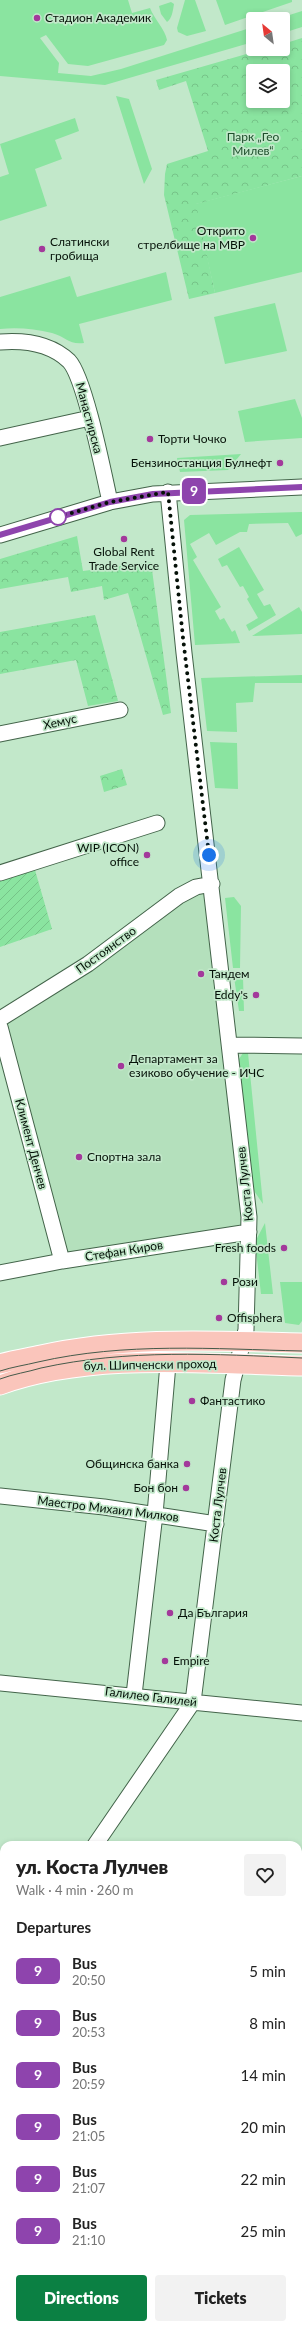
<!DOCTYPE html>
<html lang="en">
<head>
<meta charset="utf-8">
<style>
  body { margin:0; font-family:Lato,sans-serif; background:#f2f2f2; color:#222; height:100vh; display:flex; flex-direction:column; font-size:15px; white-space:nowrap }
  * { box-sizing:border-box; margin:0 }
  p { font-size:13px; color:#767676 }
  .icon { flex:none; width:22px; height:22px; fill:none; stroke:currentColor; stroke-width:2; stroke-linecap:round; stroke-linejoin:round }
  .map { position:relative; flex:1; overflow:hidden }
  .sheet { position:absolute; left:0px; top:1841px; width:302px; height:488px; display:flex; flex-direction:column; background:#fff; border-radius:12px 12px 0 0; box-shadow:0 2px 6px #0003 }
  .sheet>* { flex:none }
  .badge { padding:0 8px; border-radius:6px; font-size:14px; line-height:26px }
  .needle { width:26px; rotate:331deg }
  .buttons { position:absolute; left:246px; top:12px; display:grid; gap:8px }
  .buttons a { display:grid; place-items:center; width:44px; height:44px; border-radius:4px; background:#fff; box-shadow:0 2px 6px #0003; font-size:20px }
  .you { position:absolute; width:20px; height:20px; margin:-10px; border:3px solid #fff; border-radius:50%; background:#1a73e8; box-shadow:0 0 0 6px #1a73e833 }
  .map>.badge { position:absolute; translate:-50% -50%; box-shadow:0 0 0 2px #fff }
  h2 { padding:0 16px; font-size:15px; line-height:36px }
  .round { display:grid; place-items:center; flex:none; width:42px; height:42px; border-radius:4px; background:#f2f2f2 }
  .headline { display:flex; align-items:center; justify-content:space-between; height:68px; padding:0 16px }
  h1 { font-size:19px; font-weight:800; line-height:30px }
  .action { display:flex; gap:8px; margin-top:auto; padding:8px 16px }
  .action a { flex:1; height:46px; border-radius:4px; background:#0b8043; color:#fff; font-size:16px; font-weight:800; line-height:46px; text-align:center }
  .action a+a { background:#f2f2f2; color:#222 }
  ul { padding:0; list-style:none }
  li { display:flex; align-items:center; gap:12px; height:52px; padding:0 16px }
  li div { flex:1 }
  li b { display:block; font-size:15px }
  li em { font-style:normal }
  li .badge { min-width:44px; font-weight:700; text-align:center }
  .map>svg:first-child { display:block }
  .built { fill:#b4e0bc }
  .grass { fill:#8ae4a0 }
  .park { fill:url(#park-crowns); fill-rule:evenodd }
  .garden { fill:url(#garden-furrows) }
  .lines { fill:none; stroke-linecap:round; stroke-linejoin:round }
  .minor-casing { stroke:#43644a; stroke-width:17 }
  .major-casing { stroke:#fff; stroke-width:21 }
  .minor { stroke:#fff; stroke-width:15 }
  .major { stroke:#fac5bb; stroke-width:19 }
  .tram { stroke:#455a4a; stroke-width:1 }
  .line-casing { stroke:#fff; stroke-width:9 }
  .line { stroke:#8e44ad; stroke-width:6 }
  .walk { stroke:#051108; stroke-width:4; stroke-dasharray:0 7.2 }
  .poi-dot { fill:#a3399b; stroke:#c2e8ca; stroke-width:1.5 }
  .stop-dot { fill:#fff; stroke:#8e44ad; stroke-width:2 }
  .labels { text-anchor:middle; stroke-width:3.5; stroke-linejoin:round; paint-order:stroke }
  .poi-label { font-size:12px; fill:#051108; stroke:#c2e8ca; text-anchor:start }
  .park-label { font-size:12px; fill:#1e4e2c; stroke:#c2e8ca }
  .street-label { font-size:12px; fill:#051108; stroke:#c2e8ca }
</style>
</head>
<body>
<div class="map">
<svg width="302" height="2329" viewBox="0 0 302 2329">
  <defs>
    <pattern id="park-crowns" width="20" height="18" patternUnits="userSpaceOnUse"><rect width="20" height="18" fill="#8ae4a0"/><path d="M2 6a3 3 0 1 1 6 0M12 15a3 3 0 1 1 6 0" fill="none" stroke="#76c388"/></pattern>
    <pattern id="garden-furrows" width="10" height="10" patternUnits="userSpaceOnUse"><rect width="10" height="10" fill="#8ae4a0"/><path d="M-1 1l2-2M0 10L10 0M9 11l2-2" fill="none" stroke="#76c388"/></pattern>
  </defs>
  <rect width="100%" height="100%" fill="#c2e8ca"/>
  <!-- built -->
  <path class="built" d="M212,884l37,348 -187,29 -62,-234 151,-110z"/>
  <!-- grass -->
  <path class="grass" d="M0,0h128l4,13 18,-5c4,11 15,21 17,32l-3,5 -76,21 -20,-2 -22,-29 -6,3 19,25 -1,10 33,3 30,-7 132,-42v15l-148,43 -105,-9z
    M185,0h10l11,31 -19,5 -9,-4 -1,-4z
    M216,0h76v2l-67,23z
    M171,2l3,2c-1,6 -2,15 -7,18l-6,-8 -2,-8z
    M302,11v16l-19,6v-14h-6z
    M116,96l13,3 23,70 -8,15z
    M75,118l4,13 -24,9 7,19 -27,10 12,37 -47,15v-44l9,-3 -9,-30z
    M302,176v96l-87,21 -20,-89z
    M166,272l6,28 -93,24 5,19c-15,2 -18,-6 -32,-10 -17,-4 -34,-6 -52,-4v-32l70,-21 7,21z
    M275,303l12,48 -62,13 -11,-47z
    M295,399l7,19v20l-57,4 -7,-31z
    M241,454l-13,16 -48,2 -3,-14z
    M302,512v22l-6,3 -8,-14 -39,1 -2,8h-7l-24,13 -7,-12 -19,11 7,13 -4,3 28,47 -6,4 5,9 4,-2 8,14 3,-2 5,13 -45,2 -11,-125 6,-5z
    M239,547l25,43 -7,4 7,12 6,-2 6,11 -27,16 -3,-6 12,-7 -11,-19 2,-2 -6,-11 -3,1 -13,-22 -5,2 -4,-8z
    M299,607l3,5v22l-50,2z
    M302,675v8h-47l-2,19 -17,1 1,29 -30,-1 -6,-53z
    M210,742l27,1 1,46 -23,-1z
    M234,897l7,9 -1,62h-7l-8,-70z
    M234,977h9l1,34h-5z
    M243,1053h5l15,151 -13,-19 -13,-123z
    M265,1223l8,71h-12l-6,-52z
    M280,1282h22v39l-3,4 -14,-2z"/>
  <!-- park -->
  <path class="park" d="M302,38v138l-106,28 19,89 -26,6 -25,-104 1,-21 2,-10 41,-13 -22,-70 -27,9 -3,-10 108,-31h19v-5zM253,71h30v30h-30z
    M77,536l6,35 68,-9 20,151 -8,2 -35,-122 -24,7 -2,-14 -31,6 -3,-15 -68,12v-30z
    M95,615l23,86 -30,5 -12,-46 -76,14v-42z
    M122,769l5,16 -23,7 -4,-16z
    M0,2151l4,1v170l-4,-1z
    M120,2325h87l-1,4h-87z"/>
  <!-- garden -->
  <path class="garden" d="M35,870l17,59 -52,18v-66z"/>
  <g class="lines">
    <!-- minor casing -->
    <g class="minor-casing">
      <path id="minor" d="M0,342c25,-2 50,1 69,19 16,17 35,114 41,141
        M0,438l90,-20
        M0,535l110,-33 43,-8 149,-7
        M0,734l120,-24
        M0,873l157,-50
        M0,1019l88,-55 91,-68 17,-9 16,-3
        M0,1027l62,234
        M230,1045l72,1
        M0,1273l62,-12 187,-29
        M0,1496l104,11 112,17
        M0,1683l302,30
        M134,1695l21,-181 13,-150
        M95,1845l98,-143 40,-322 13,-50 3,-113 -65,-564 -16,-161
        M298,1895h4
        M0,1907l4,1
        M0,1979l4,-6
        M0,2047l4,1
        M298,2064h4
        M0,2140l4,1
        M298,2219l4,1
        M298,2302l4,-17
        M292,2329l1,-4"/>
    </g>
    <!-- major casing -->
    <g class="major-casing">
      <path id="major" d="M0,1364c13,-4 28,-6 41,-9 86,-19 174,-14 261,-12
        M0,1385c90,-33 207,-21 302,-19"/>
    </g>
    <!-- minor -->
    <use href="#minor" class="minor"/>
    <!-- major -->
    <use href="#major" class="major"/>
    <!-- tram -->
    <path class="tram" d="M0,1371c12,-4 26,-6 38,-9 87,-20 176,-13 264,-11
      M0,1379c13,-5 28,-7 41,-11 86,-19 174,-14 261,-10"/>
  </g>
  <g class="lines">
    <!-- line casing -->
    <g class="line-casing">
      <path id="line" d="M0,535l110,-33 43,-8 149,-7"/>
    </g>
    <!-- line -->
    <use href="#line" class="line"/>
    <!-- walk -->
    <path class="walk" d="M58,517l52,-15 58,-10 15,146 26,217"/>
  </g>
  <!-- markers -->
  <g class="poi-dot">
    <circle cx="37" cy="18" r="4"/>
    <circle cx="253" cy="238" r="4"/>
    <circle cx="42" cy="249" r="4"/>
    <circle cx="150" cy="439" r="4"/>
    <circle cx="280" cy="463" r="4"/>
    <circle cx="124" cy="539" r="4"/>
    <circle cx="147" cy="855" r="4"/>
    <circle cx="201" cy="974" r="4"/>
    <circle cx="256" cy="995" r="4"/>
    <circle cx="121" cy="1066" r="4"/>
    <circle cx="79" cy="1157" r="4"/>
    <circle cx="284" cy="1248" r="4"/>
    <circle cx="224" cy="1282" r="4"/>
    <circle cx="219" cy="1318" r="4"/>
    <circle cx="192" cy="1401" r="4"/>
    <circle cx="187" cy="1464" r="4"/>
    <circle cx="186" cy="1488" r="4"/>
    <circle cx="170" cy="1613" r="4"/>
    <circle cx="165" cy="1661" r="4"/>
  </g>
  <circle class="stop-dot" cx="58" cy="517" r="8"/>
  <g class="labels">
    <!-- poi labels -->
    <g class="poi-label">
      <text x="45" y="22">Стадион Академик</text>
      <text x="245" y="235" text-anchor="end">Открито<tspan x="245" dy="14">стрелбище на МВР</tspan></text>
      <text x="50" y="246">Слатински<tspan x="50" dy="14">гробища</tspan></text>
      <text x="158" y="443">Торти Чочко</text>
      <text x="272" y="467" text-anchor="end">Бензиностанция Булнефт</text>
      <text x="124" y="556" text-anchor="middle">Global Rent<tspan x="124" dy="14">Trade Service</tspan></text>
      <text x="139" y="852" text-anchor="end">WIP (ICON)<tspan x="139" dy="14">office</tspan></text>
      <text x="209" y="978">Тандем</text>
      <text x="248" y="999" text-anchor="end">Eddy's</text>
      <text x="129" y="1063">Департамент за<tspan x="129" dy="14">езиково обучение - ИЧС</tspan></text>
      <text x="87" y="1161">Спортна зала</text>
      <text x="276" y="1252" text-anchor="end">Fresh foods</text>
      <text x="232" y="1286">Рози</text>
      <text x="227" y="1322">Offisphera</text>
      <text x="200" y="1405">Фантастико</text>
      <text x="179" y="1468" text-anchor="end">Общинска банка</text>
      <text x="178" y="1492" text-anchor="end">Бон бон</text>
      <text x="178" y="1617">Да България</text>
      <text x="173" y="1665">Empire</text>
    </g>
    <!-- park labels -->
    <g class="park-label">
      <text x="253" y="141">Парк „Гео<tspan x="253" dy="14">Милев“</tspan></text>
    </g>
    <!-- street labels -->
    <g class="street-label">
      <text transform="translate(89 418) rotate(75)" y="4">Манастирска</text>
      <text transform="translate(60 722) rotate(-12)" y="4">Хемус</text>
      <text transform="translate(106 950) rotate(-36)" y="4">Постоянство</text>
      <text transform="translate(31 1144) rotate(75)" y="4">Климент Денчев</text>
      <text transform="translate(245 1184) rotate(-96)" y="4">Коста Лулчев</text>
      <text transform="translate(124 1251) rotate(-9)" y="4">Стефан Киров</text>
      <text transform="translate(150 1365) rotate(-1)" y="4">бул. Шипченски проход</text>
      <text transform="translate(218 1505) rotate(-83)" y="4">Коста Лулчев</text>
      <text transform="translate(108 1509) rotate(7)" y="4">Маестро Михаил Милков</text>
      <text transform="translate(151 1697) rotate(7)" y="4">Галилео Галилей</text>
    </g>
  </g>
</svg>
<div class="buttons">
<a><svg class="needle" viewBox="-14 -14 28 28"><path d="M0-13l5 13h-10z" fill="#e53935"/><path d="M0 13l5-13h-10z" fill="#767676"/></svg></a>
<a><svg class="icon" aria-label="layers" viewBox="0 0 24 24"><path d="M12 4l9 5-9 5-9-5zM3 14l9 5 9-5"/></svg></a>
</div>
<div class="you" style="left:209px;top:855px"></div>
<b class="badge" style="left:194px;top:491px;background:#8e44ad;color:#fff">9</b>
<section class="sheet">
<div class="headline"><div><h1>ул. Коста Лулчев</h1><p>Walk · 4 min · 260 m</p></div><a class="round"><svg class="icon" aria-label="heart" viewBox="0 0 24 24"><path d="M12 20l-8-8c-3-5 5-10 8-4 3-6 11-1 8 4z"/></svg></a></div>
<h2>Departures</h2>
<ul>
<li><span class="badge" style="background:#8e44ad;color:#fff">9</span><div><b>Bus</b><p>20:50</p></div><em>5 min</em></li>
<li><span class="badge" style="background:#8e44ad;color:#fff">9</span><div><b>Bus</b><p>20:53</p></div><em>8 min</em></li>
<li><span class="badge" style="background:#8e44ad;color:#fff">9</span><div><b>Bus</b><p>20:59</p></div><em>14 min</em></li>
<li><span class="badge" style="background:#8e44ad;color:#fff">9</span><div><b>Bus</b><p>21:05</p></div><em>20 min</em></li>
<li><span class="badge" style="background:#8e44ad;color:#fff">9</span><div><b>Bus</b><p>21:07</p></div><em>22 min</em></li>
<li><span class="badge" style="background:#8e44ad;color:#fff">9</span><div><b>Bus</b><p>21:10</p></div><em>25 min</em></li>
</ul>
<div class="action"><a>Directions</a><a>Tickets</a></div>
</section>
</div>
</body>
</html>
